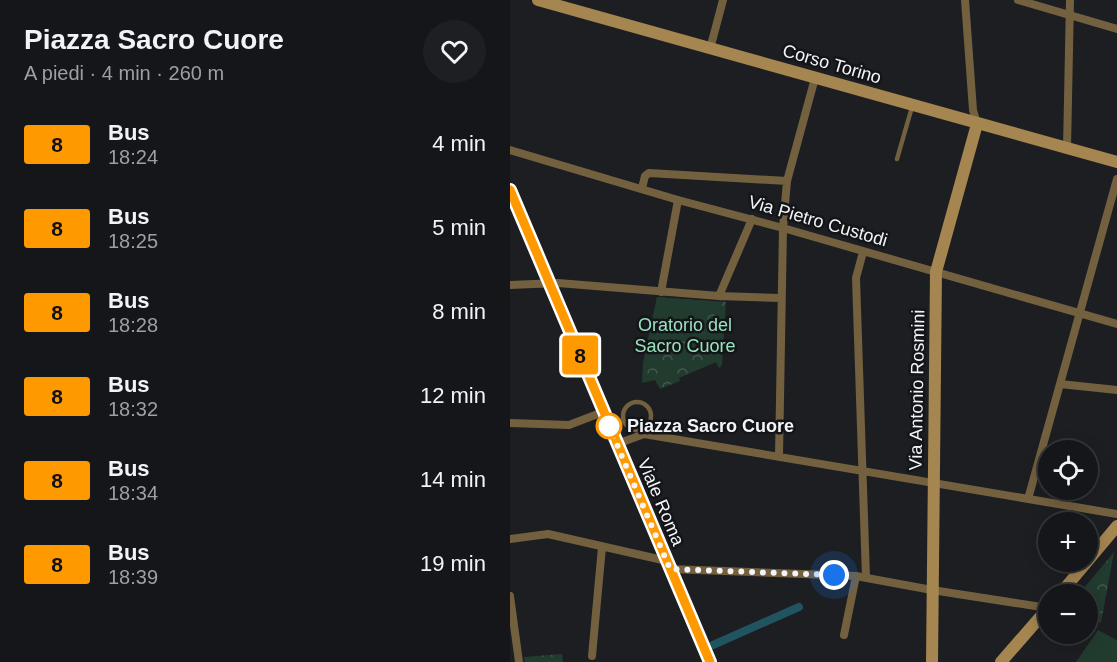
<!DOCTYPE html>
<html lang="it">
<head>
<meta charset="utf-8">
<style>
  body { margin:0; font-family:Arial,sans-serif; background:#1e1f23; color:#f1f3f6; height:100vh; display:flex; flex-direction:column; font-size:22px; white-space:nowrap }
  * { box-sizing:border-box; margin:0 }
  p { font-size:20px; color:#9d9fa2 }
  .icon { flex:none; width:33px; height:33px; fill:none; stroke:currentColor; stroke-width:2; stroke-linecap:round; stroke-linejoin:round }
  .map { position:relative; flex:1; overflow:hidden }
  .drawer { display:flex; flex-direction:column; background:#15161a; width:510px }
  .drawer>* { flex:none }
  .badge { padding:0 12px; border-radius:4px; font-size:21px; line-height:39px }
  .tools { position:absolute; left:528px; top:440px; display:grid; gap:12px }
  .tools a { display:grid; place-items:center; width:60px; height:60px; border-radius:50%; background:#15161a; box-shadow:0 3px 15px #0003,0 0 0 2px #343539; font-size:30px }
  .you { position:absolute; width:30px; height:30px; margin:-15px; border:4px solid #fff; border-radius:50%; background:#1a73e8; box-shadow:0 0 0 9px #1a73e833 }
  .map>.badge { position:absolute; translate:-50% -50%; box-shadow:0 0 0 3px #fff }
  .round { display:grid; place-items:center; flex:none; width:63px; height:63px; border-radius:32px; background:#1e1f23 }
  .summary { display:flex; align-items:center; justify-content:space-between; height:102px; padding:0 24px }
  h1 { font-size:28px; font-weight:600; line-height:45px }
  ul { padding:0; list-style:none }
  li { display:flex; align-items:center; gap:18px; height:84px; padding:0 24px }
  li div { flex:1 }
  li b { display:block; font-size:22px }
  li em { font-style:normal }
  li .badge { min-width:66px; font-weight:700; text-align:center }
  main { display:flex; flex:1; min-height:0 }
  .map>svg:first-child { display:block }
  .park { fill:url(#park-crowns) }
  .pitch { fill:#223b2f }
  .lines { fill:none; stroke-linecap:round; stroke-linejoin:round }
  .canal { stroke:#205461; stroke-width:8 }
  .lane { stroke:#73603f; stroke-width:4.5 }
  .street { stroke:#73603f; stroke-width:8 }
  .secondary { stroke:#a58550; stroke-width:12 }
  .line-casing { stroke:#fff; stroke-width:14 }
  .line { stroke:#f90; stroke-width:9 }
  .walk { stroke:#f3f4f7; stroke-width:6; stroke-dasharray:0 10.8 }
  .stop-dot { fill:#fff; stroke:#f90; stroke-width:3 }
  .labels { text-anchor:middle; stroke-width:5; stroke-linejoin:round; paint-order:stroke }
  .street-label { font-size:18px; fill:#f3f4f7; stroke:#131519 }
  .park-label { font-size:18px; fill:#9ae2be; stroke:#131519 }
  .stop-label { font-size:18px; font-weight:bold; fill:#f3f4f7; stroke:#131519; text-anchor:start }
</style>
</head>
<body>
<main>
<section class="drawer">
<div class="summary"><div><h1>Piazza Sacro Cuore</h1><p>A piedi · 4 min · 260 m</p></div><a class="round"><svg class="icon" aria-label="heart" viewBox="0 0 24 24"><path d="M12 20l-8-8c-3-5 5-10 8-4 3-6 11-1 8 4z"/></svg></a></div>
<ul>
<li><span class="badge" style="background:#f90;color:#111">8</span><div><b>Bus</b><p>18:24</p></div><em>4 min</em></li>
<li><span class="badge" style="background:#f90;color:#111">8</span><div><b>Bus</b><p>18:25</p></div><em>5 min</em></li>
<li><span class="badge" style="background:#f90;color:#111">8</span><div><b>Bus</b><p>18:28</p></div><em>8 min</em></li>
<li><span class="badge" style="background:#f90;color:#111">8</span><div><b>Bus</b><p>18:32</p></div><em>12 min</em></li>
<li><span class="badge" style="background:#f90;color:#111">8</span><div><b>Bus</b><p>18:34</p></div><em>14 min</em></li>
<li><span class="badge" style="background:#f90;color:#111">8</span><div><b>Bus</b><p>18:39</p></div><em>19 min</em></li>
</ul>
</section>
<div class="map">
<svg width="607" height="662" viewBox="0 0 607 662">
  <defs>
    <pattern id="park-crowns" width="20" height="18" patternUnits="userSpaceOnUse" patternTransform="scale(1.5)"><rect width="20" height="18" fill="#223b2f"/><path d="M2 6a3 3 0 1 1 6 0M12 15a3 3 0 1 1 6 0" fill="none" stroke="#43584e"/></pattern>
  </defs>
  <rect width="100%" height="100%" fill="#1c1e22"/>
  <!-- park -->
  <path class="park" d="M147,297l69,5 -4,63 -3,3 -3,-6 -37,16 1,3 -20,8 -5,-9 -13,3 1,-20z
    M604,552l-13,71 -13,-6v-23h-9z
    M52,654l1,8h-38l-1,-5z"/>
  <!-- pitch -->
  <path class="pitch" d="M147,297l51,4 -1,28 -56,-2z
    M588,630l19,10v22h-41z"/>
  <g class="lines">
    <!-- canal -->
    <path class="canal" d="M203,645l86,-38"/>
    <!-- lane -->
    <path class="lane" d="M387,159l15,-52
      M113 416a14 14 0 1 1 28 0a14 14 0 1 1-28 0Z"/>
    <!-- street -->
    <path class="street" d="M455,0l8,110 4,14
      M508,0l99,29
      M200,49l13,-49
      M557,149l3,-149
      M0,150l168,50 105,28 334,96
      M132,188l3,-12 4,-3 138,8
      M353,252l-7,26 10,299
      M0,285l48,-2 161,13 62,2
      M151,292l17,-92
      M209,296l33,-77
      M550,384l57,6
      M0,423l59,2 34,-13
      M107,444l27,-10 473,80
      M269,456l4,-228 4,-47 28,-103
      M518,499l89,-320
      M0,539l38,-5 119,27
      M160,569l186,7 76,14 116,18
      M0,596l9,66
      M334,635l12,-59
      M82,656l10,-109"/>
    <!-- secondary -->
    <path class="secondary" d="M28,0l579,162
      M0,189l200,473
      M550,594l57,-68
      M422,662l4,-390 41,-148
      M491,662l47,-54"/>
  </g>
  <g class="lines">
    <!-- line casing -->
    <g class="line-casing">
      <path id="line" d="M0,190l200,472"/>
    </g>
    <!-- line -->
    <use href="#line" class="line"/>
    <!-- walk -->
    <path class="walk" d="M99,426l61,143 164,6"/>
  </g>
  <!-- markers -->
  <circle class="stop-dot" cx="99" cy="426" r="12"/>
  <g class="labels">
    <!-- street labels -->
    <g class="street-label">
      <text transform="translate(322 64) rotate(16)" y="6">Corso Torino</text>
      <text transform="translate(308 221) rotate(16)" y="6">Via Pietro Custodi</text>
      <text transform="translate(407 390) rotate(-89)" y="6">Via Antonio Rosmini</text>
      <text transform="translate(151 502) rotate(67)" y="6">Viale Roma</text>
    </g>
    <!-- park labels -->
    <g class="park-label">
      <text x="175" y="331">Oratorio del<tspan x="175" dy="21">Sacro Cuore</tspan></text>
    </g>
    <!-- stop labels -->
    <g class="stop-label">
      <text x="117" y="432">Piazza Sacro Cuore</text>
    </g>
  </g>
</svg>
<div class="tools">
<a><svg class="icon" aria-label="locate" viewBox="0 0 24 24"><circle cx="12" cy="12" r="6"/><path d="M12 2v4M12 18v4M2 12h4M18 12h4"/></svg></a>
<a>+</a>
<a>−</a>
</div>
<div class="you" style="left:324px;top:575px"></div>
<b class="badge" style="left:70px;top:355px;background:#f90;color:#111">8</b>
</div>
</main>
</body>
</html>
